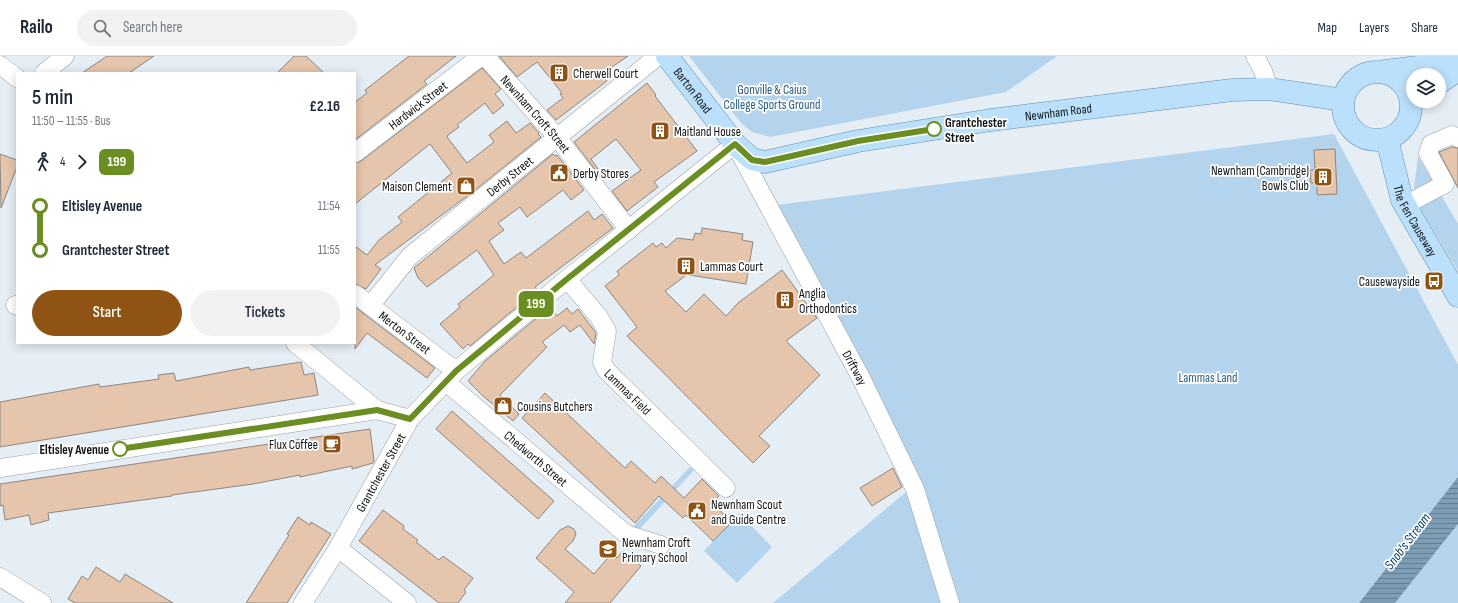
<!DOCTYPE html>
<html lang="en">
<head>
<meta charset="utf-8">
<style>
  body { margin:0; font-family:"Sofia Sans Condensed",sans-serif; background:#f2f2f3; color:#1f2937; height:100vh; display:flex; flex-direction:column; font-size:15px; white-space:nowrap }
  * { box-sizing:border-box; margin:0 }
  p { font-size:13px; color:#747a83 }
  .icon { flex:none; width:22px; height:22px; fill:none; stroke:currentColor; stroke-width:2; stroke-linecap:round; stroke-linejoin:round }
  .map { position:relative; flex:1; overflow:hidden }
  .panel { position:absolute; left:16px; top:16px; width:340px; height:272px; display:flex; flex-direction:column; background:#fff; border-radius:0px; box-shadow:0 2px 10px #0003 }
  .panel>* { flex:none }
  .badge { padding:0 8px; border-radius:6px; font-size:14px; line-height:26px }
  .tools { position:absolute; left:1406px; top:12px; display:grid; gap:8px }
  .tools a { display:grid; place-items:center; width:40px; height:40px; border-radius:50%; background:#fff; box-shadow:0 2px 10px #0003; font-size:20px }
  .map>.badge { position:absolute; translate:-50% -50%; box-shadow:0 0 0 2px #fff }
  .legs { display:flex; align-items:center; gap:6px; height:44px; padding:0 16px; font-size:13px }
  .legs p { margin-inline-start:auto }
  .headline { display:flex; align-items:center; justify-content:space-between; height:68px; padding:0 16px }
  h1 { font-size:22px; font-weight:600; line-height:30px }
  .primary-button { display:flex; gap:8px; margin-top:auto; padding:8px 16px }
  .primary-button a { flex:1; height:46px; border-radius:24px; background:#8f5313; color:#fff; font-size:16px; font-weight:600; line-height:46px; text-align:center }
  .primary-button a+a { background:#f2f2f3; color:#1f2937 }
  ul { padding:0 16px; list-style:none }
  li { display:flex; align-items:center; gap:14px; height:44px; font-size:15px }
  li i { display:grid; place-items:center; width:6px; height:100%; margin:0 5px; background:currentColor }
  li i::after { content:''; width:10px; height:10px; margin:-5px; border:3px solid; border-radius:50%; background:#fff }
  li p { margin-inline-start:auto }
  li:first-child i { background:linear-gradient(#0000 50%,currentColor 0) }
  li:last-child i { background:linear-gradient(currentColor 50%,#0000 0) }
  header { display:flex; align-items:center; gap:24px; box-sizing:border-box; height:56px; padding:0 20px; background:#fff; border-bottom:1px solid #e0e1e3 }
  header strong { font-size:19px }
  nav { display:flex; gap:22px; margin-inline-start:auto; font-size:14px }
  .search { width:280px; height:36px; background:#f2f2f3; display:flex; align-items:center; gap:10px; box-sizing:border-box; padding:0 14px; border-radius:22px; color:#747a83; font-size:15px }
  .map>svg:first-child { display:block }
  .green { fill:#b4d3ec }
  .water { fill:url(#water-rules) }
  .building { fill:#e5c5ab; stroke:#8e8680 }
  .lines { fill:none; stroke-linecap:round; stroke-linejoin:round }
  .minor-casing { stroke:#97a0a6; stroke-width:19 }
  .major-casing { stroke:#628baa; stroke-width:23 }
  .minor { stroke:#fff; stroke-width:18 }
  .major { stroke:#bbe0fb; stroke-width:22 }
  .line-1-casing { stroke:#fff; stroke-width:9 }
  .line-1 { stroke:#6b8e23; stroke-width:6 }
  .stop-1-dot { fill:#fff; stroke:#6b8e23; stroke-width:2 }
  .labels { text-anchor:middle; stroke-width:3.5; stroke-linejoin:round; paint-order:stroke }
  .poi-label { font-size:13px; fill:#111416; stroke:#fff; text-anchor:start }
  .park-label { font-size:13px; fill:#295d81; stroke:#fff }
  .street-label { font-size:13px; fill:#111416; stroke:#fff }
  .stop-label { font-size:13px; font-weight:bold; fill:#111416; stroke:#fff; text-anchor:start }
  .water-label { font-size:14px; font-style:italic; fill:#033e60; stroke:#fff }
</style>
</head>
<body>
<header>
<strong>Railo</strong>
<div class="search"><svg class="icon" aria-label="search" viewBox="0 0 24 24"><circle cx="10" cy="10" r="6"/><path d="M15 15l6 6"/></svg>Search here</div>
<nav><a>Map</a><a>Layers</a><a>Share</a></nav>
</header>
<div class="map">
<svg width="1458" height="547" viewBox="0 0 1458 547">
  <defs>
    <pattern id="water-rules" width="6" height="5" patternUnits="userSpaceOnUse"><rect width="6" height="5" fill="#7d9db5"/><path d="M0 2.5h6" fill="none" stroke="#657f92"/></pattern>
  </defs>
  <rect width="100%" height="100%" fill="#e5eef5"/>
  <!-- green -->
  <path class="green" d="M689,0h368l-51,36 -236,45 -18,-5 -11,-9z
    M1334,78l124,231v112l-99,126h-400l-183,-398z
    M1418,100l40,68v47l-45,-75z
    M690,411l4,3 -59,64 -6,-3z
    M911,432l34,115h-172z
    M739,457l33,34 -35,36 -33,-32z
    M1458,468v79h-63z"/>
  <!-- water -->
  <path class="water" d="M1458,421v47l-63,79h-36z"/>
  <!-- building -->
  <path class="building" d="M107,0h47l-25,17h-47z
    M294,0h12l18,17h-47z
    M409,0h47l-32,25 3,3 -72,56v-38l12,-9 -2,-3z
    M499,0h129l-26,18 5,7 -51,39 -9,-10 16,-12 -3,-4 2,-1 -25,-31 -20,15z
    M482,12l19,21 -6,5 9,11 -11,9 -8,-11 -28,22 2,2 -11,8 -1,2 20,26 27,-21 -5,-7 18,-14 9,12 14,-10 9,10 -1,1 3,3 -67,54 -99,74 6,4 -15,20 -11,-5v-38l12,9 12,-15 23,-18 -4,-5 54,-44 -22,-29 -75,60v-41l6,-2z
    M647,27l9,12 -1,1 42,55 -43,31 4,5 -31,24 -15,-20 29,-21 -25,-31 -25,20 12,17 -2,1 -27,-35z
    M1452,91l6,1v40l-19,-36z
    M1335,93l2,45 -20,1v-12h-6l-1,-13h5l-1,-20z
    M0,98l17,6v7l-16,41z
    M553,98l2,2 2,-1 27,35 -13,10 -8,-10 -36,27 -7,-10 -22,16 6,7 -15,11 15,23 17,-12 5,6 62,-47 6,9 8,-6 11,14 -78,59 2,3 -67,56 -2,-2 -5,5 -23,-25 20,-17 -2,-3 36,-29 -17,-25 -50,37 -9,-9 -4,-10z
    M702,172l41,6 -1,6 11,2 -7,42 -63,-10 2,2 -20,15 21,21 18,-18 22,22 12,-13 44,-33 35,48 -31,23 34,34 -61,61 11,10 -17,17 -126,-127 10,-9 -32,-41 14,-11 -2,-4 36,-28 3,4 6,-4 4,5 11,-10 16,2 2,-7 6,1z
    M355,251l80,61 -8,10 -60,-45 -12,16z
    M550,251l7,9 10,-8 5,6 6,-5 18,24 -2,11 -14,-19 -10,7 -6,-7 -22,17 5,5 -47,48 19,19 -6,7 -30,-25 -15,-15 17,-20z
    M301,306l3,13 10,-2 4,22 -318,52v-45l99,-18 1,3 59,-8 -1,-4 16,-2 2,8 73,-14 1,3z
    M545,337l80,75 6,-7 24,22 6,-7 23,22 18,-19 17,17 -7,7 20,19 -19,19 -27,-26 -3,3 -24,-22 -24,27 -113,-105z
    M452,355l102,90 -16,18 -102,-90z
    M370,373l4,32 -1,2 -21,6v-3l-52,11v-2l-47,9 -81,11v1l-124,17 1,7 -18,5 -2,-10 -24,5 -2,-15 -3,1v-22z
    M893,412l9,19 -30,19 -12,-18z
    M383,454l21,16 -1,3 15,11 -2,2 23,18 4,-4 30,22 -9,12 2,2 -8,11h-19l-80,-62z
    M298,461l12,8 1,-3 20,12 -44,69h-41l43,-68 -2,-1z
    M568,470l6,3 2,5 -3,7 -8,8 29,25 18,-21 5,5 6,-7 18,15 -31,37h-45l9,-11 -38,-34 24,-28z
    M96,511l24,15 5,-8 48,29h-98l-7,-4 14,-23 6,4z"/>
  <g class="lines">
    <!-- minor casing -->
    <g class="minor-casing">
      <g id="minor">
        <path id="s1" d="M485,0l72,81 72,93"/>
        <path d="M1255,0l8,15 6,18"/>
        <path d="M0,9l17,13"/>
        <path d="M44,17l21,-17"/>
        <path id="s2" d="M355,97l126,-97"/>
        <path d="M1405,149l40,-21 -17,-31 3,-9 21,-9 6,3"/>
        <path id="s3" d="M567,223l32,38 8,14 -5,31 4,8 120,118"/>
        <path id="s4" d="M355,238l101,77"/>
        <path d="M15,249l2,1"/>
        <path id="s5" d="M370,250l40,-50 248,-200"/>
        <path d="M295,287l82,67"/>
        <path id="s6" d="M446,326l180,152 35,11"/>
        <path d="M0,412l377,-58 33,9"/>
        <path d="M338,492l69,55"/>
        <path d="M0,521l42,26"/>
        <path id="s7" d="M303,547l35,-55 72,-129 46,-48 111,-92 168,-135 126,234 54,111 35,114"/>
      </g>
    </g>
    <!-- major casing -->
    <g class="major-casing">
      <g id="major">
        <path id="s8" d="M667,0l68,88 17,15 13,3 93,-21 133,-21 241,-30 37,-1 74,11"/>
        <path d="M1385,15l73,-9"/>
        <circle cx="1377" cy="50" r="34"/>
        <path d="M1439,27l19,-13"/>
        <path id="s9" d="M1387,83l15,61 56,96"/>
      </g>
    </g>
    <!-- minor -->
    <use href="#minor" class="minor"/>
    <!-- major -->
    <use href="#major" class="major"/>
  </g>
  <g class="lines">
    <!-- line-1 casing -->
    <g class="line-1-casing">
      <path id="line-1" d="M120,393l257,-39 33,9 46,-48 111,-92 168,-135 17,16 13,2 93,-21 76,-12"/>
    </g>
    <!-- line-1 -->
    <use href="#line-1" class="line-1"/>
  </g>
  <!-- icons -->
  <defs>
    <g id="building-square" transform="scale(1)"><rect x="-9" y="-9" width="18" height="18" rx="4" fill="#8f5313" stroke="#fff"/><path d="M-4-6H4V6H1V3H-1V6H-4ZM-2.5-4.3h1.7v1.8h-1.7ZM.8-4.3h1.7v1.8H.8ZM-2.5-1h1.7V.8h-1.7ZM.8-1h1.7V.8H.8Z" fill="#fff"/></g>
    <g id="civic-square" transform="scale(1)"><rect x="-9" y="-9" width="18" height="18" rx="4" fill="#8f5313" stroke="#fff"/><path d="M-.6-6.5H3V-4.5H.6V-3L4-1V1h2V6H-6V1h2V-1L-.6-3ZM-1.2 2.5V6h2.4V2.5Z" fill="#fff"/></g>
    <g id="shop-square" transform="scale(1)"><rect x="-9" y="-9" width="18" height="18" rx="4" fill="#8f5313" stroke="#fff"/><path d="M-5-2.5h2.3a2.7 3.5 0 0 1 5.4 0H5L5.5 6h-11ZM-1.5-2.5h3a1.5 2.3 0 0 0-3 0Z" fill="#fff"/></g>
    <g id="bus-square" transform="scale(1)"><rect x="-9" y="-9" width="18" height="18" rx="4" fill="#8f5313" stroke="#fff"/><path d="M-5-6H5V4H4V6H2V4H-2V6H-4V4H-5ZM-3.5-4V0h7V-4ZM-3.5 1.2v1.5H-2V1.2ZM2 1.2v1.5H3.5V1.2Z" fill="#fff"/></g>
    <g id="cafe-square" transform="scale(1)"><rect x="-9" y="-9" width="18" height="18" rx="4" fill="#8f5313" stroke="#fff"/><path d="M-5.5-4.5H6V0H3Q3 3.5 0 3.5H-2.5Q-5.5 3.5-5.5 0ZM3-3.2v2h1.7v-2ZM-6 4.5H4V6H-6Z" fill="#fff"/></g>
    <g id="school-square" transform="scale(1)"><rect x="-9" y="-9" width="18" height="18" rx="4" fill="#8f5313" stroke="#fff"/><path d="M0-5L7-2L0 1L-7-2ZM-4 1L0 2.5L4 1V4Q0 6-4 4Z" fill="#fff"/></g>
  </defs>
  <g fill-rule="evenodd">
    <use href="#building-square" x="559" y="17"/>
    <use href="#building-square" x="660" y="75"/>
    <use href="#civic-square" x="559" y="117"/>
    <use href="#building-square" x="1323" y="121"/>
    <use href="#shop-square" x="466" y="130"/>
    <use href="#building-square" x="686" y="210"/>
    <use href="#bus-square" x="1434" y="225"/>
    <use href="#building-square" x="785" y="244"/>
    <use href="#shop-square" x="503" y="350"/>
    <use href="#cafe-square" x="332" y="388"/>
    <use href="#civic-square" x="697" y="455"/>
    <use href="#school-square" x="608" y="493"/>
  </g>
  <!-- markers -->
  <g class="stop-1-dot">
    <circle cx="934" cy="73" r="7"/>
    <circle cx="120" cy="393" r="7"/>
  </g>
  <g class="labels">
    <!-- poi labels -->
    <g class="poi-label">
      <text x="573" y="22">Cherwell Court</text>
      <text x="674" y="80">Maitland House</text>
      <text x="1309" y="119" text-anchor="end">Newnham (Cambridge)<tspan x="1309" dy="15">Bowls Club</tspan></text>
      <text x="573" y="122">Derby Stores</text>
      <text x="452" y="135" text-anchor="end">Maison Clement</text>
      <text x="700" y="215">Lammas Court</text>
      <text x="1420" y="230" text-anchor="end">Causewayside</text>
      <text x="799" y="242">Anglia<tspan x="799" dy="15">Orthodontics</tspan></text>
      <text x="517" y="355">Cousins Butchers</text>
      <text x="318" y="393" text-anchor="end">Flux Coffee</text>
      <text x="711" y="453">Newnham Scout<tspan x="711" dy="15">and Guide Centre</tspan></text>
      <text x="622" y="491">Newnham Croft<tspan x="622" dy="15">Primary School</tspan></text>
    </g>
    <!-- park labels -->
    <g class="park-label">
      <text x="772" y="38">Gonville &amp; Caius<tspan x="772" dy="15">College Sports Ground</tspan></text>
      <text x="1208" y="326">Lammas Land</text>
    </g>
    <!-- street labels -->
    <g class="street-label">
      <text dy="5" stroke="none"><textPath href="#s8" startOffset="43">Barton Road</textPath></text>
      <text dy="5" stroke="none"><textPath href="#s2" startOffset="79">Hardwick Street</textPath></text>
      <text dy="5" stroke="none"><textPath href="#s8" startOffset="445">Newnham Road</textPath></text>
      <text dy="5" stroke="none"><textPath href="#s1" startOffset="77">Newnham Croft Street</textPath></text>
      <text dy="5" stroke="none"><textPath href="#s5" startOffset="192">Derby Street</textPath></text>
      <text dy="5" stroke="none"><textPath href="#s9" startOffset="87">The Fen Causeway</textPath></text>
      <text dy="5" stroke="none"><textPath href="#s4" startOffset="63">Merton Street</textPath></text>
      <text dy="5" stroke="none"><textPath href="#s7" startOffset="893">Driftway</textPath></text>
      <text dy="5" stroke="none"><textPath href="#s3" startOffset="137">Lammas Field</textPath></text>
      <text dy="5" stroke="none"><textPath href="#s6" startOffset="118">Chedworth Street</textPath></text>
      <text dy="5" stroke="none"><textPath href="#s7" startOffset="152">Grantchester Street</textPath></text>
    </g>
    <!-- stop labels -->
    <g class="stop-label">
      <text x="945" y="71">Grantchester<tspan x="945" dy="15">Street</tspan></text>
      <text x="109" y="398" text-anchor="end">Eltisley Avenue</text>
    </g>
    <!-- water labels -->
    <g class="water-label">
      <text transform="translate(1407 485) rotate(-53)" y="5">Snob's Stream</text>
    </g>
  </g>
</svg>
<div class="tools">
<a><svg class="icon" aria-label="layers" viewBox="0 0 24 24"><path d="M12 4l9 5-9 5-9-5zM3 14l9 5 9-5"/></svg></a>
</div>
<b class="badge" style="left:536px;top:248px;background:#6b8e23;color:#fff">199</b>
<section class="panel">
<div class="headline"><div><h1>5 min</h1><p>11:50 – 11:55 · Bus</p></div><b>£2.16</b></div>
<div class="legs"><svg class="icon" aria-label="walk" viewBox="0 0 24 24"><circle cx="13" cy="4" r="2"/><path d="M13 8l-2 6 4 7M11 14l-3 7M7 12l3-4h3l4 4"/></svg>4<svg class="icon" aria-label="forward" viewBox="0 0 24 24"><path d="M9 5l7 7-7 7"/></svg><b class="badge" style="background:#6b8e23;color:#fff">199</b></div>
<ul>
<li><i style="color:#6b8e23"></i><b>Eltisley Avenue</b><p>11:54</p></li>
<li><i style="color:#6b8e23"></i><b>Grantchester Street</b><p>11:55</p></li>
</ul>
<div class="primary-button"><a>Start</a><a>Tickets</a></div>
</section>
</div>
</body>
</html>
